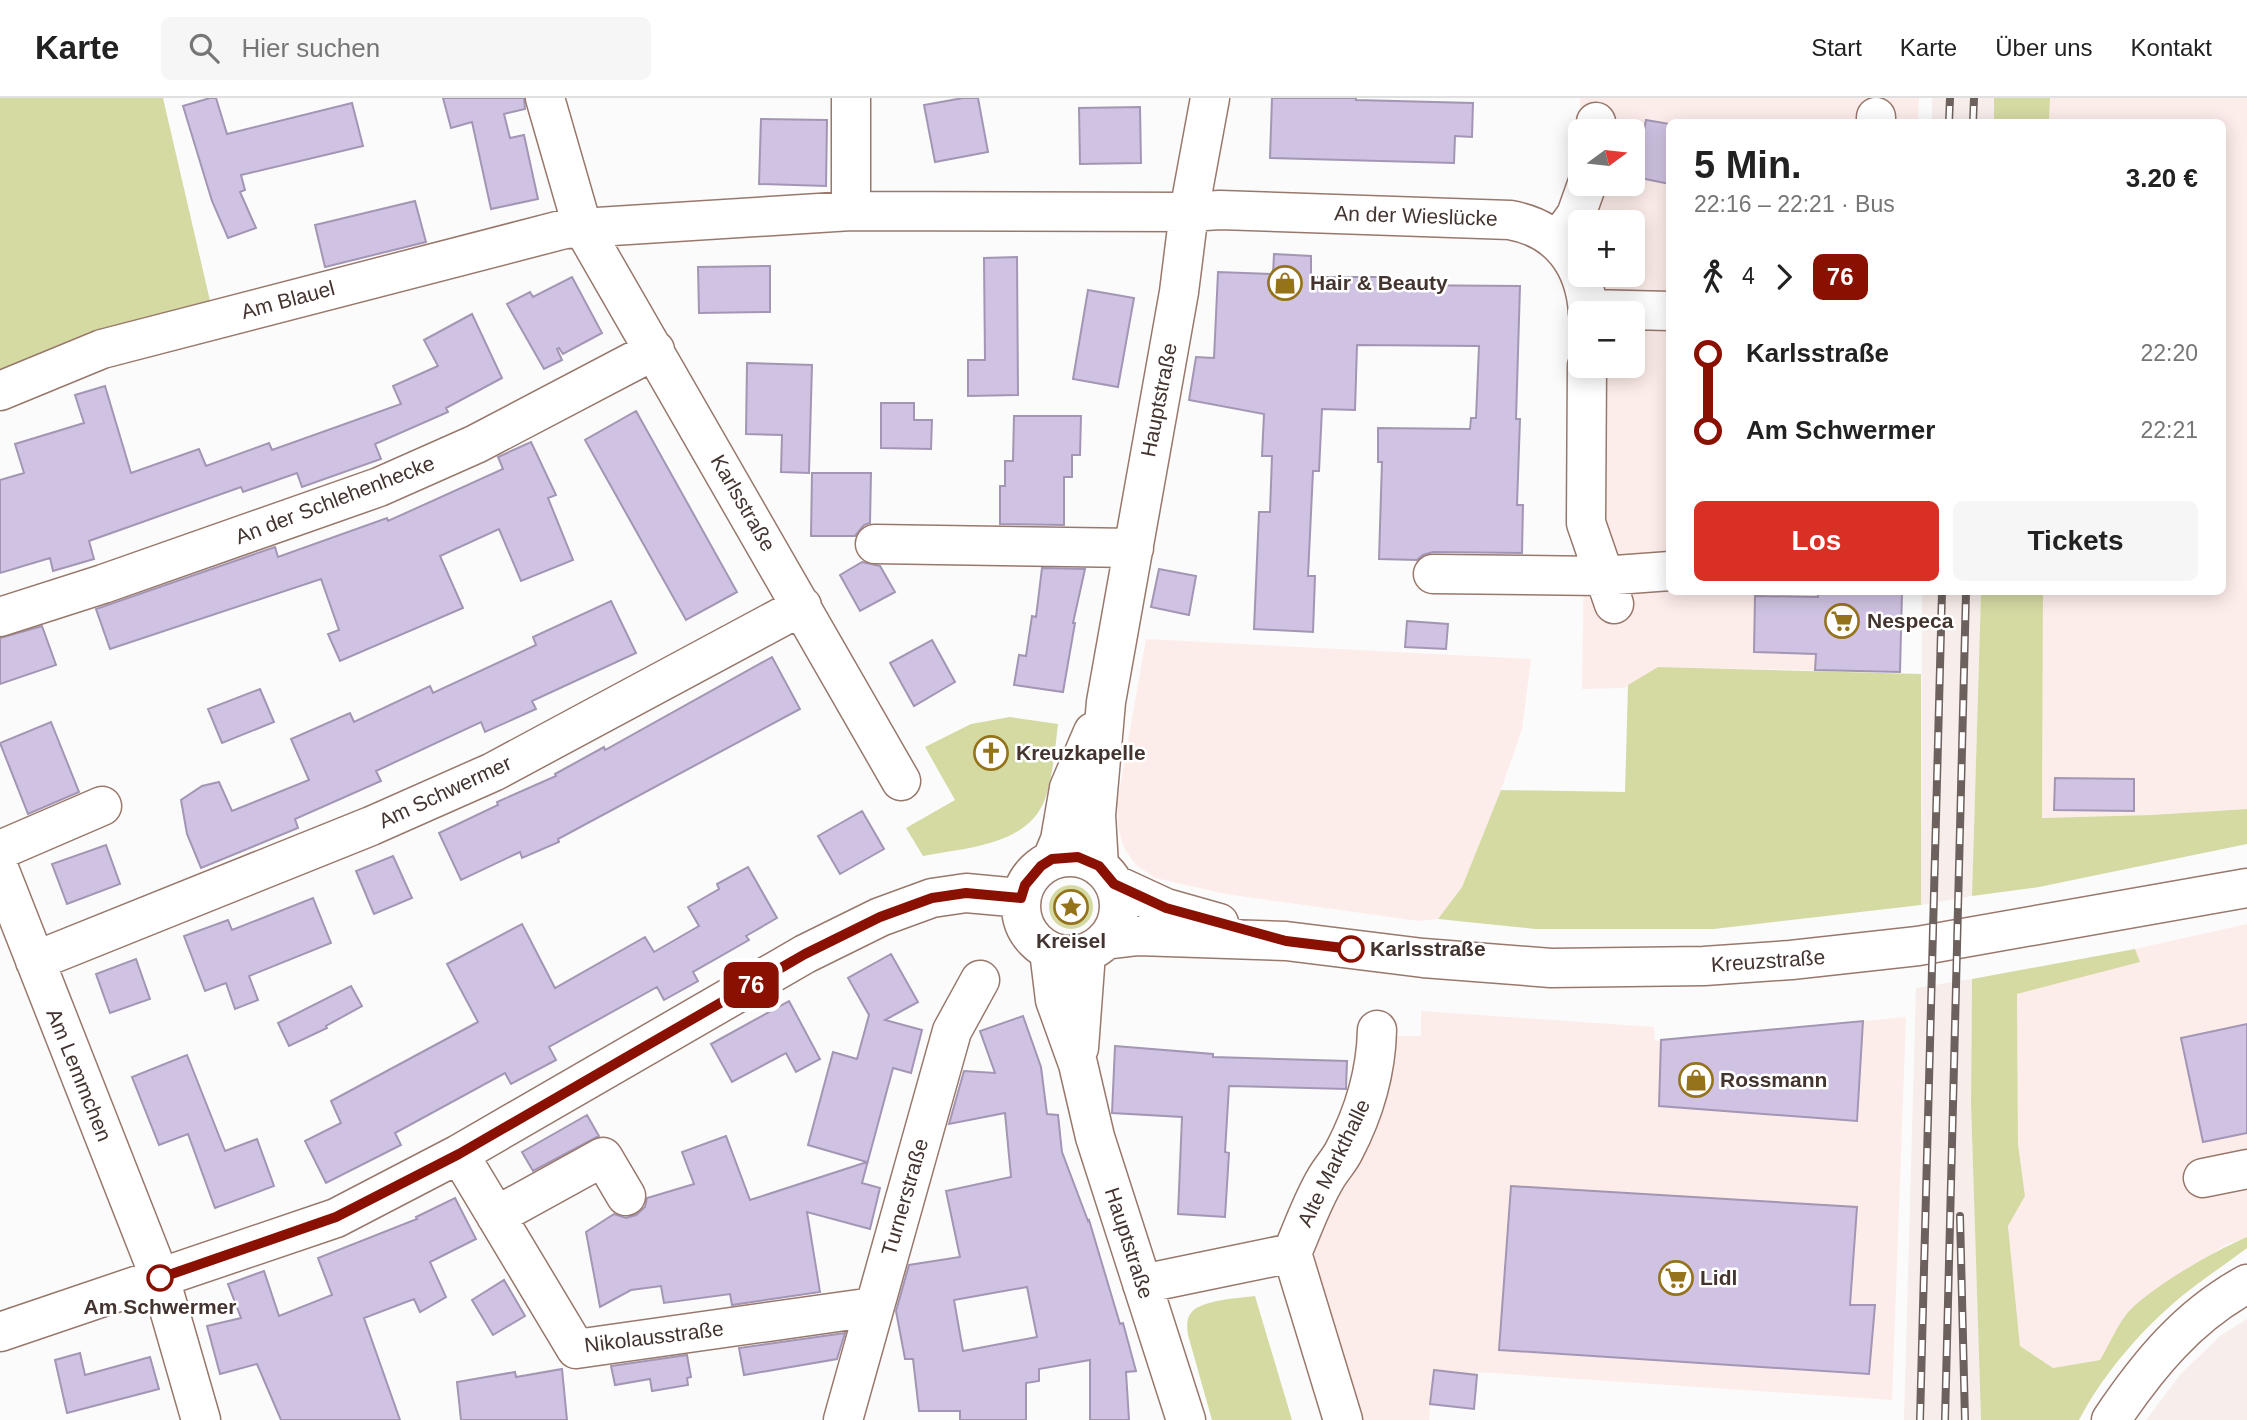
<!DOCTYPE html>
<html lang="de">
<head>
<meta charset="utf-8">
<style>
  body { margin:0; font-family:Helvetica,sans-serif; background:#f6f6f6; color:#222; height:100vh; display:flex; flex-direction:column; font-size:26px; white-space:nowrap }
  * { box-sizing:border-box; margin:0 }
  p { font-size:23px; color:#767676 }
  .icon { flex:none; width:38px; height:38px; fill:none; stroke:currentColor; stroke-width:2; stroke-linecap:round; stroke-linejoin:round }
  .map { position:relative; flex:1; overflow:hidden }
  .sheet { position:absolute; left:1666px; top:21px; width:560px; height:476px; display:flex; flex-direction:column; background:#fff; border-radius:10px; box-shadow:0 4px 18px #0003 }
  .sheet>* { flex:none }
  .badge { padding:0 14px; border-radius:10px; font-size:24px; line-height:46px }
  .needle { width:46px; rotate:75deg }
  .buttons { position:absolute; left:1568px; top:21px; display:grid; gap:14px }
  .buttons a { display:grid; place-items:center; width:77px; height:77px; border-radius:10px; background:#fff; box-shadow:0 4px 18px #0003; font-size:35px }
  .map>.badge { position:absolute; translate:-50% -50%; box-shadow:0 0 0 4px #fff }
  .legs { display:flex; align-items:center; gap:10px; height:77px; padding:0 28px; font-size:23px }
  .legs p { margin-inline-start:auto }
  .headline { display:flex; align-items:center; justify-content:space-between; height:119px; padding:0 28px }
  h1 { font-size:38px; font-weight:600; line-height:52px }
  .cta { display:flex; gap:14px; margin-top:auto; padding:14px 28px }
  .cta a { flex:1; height:80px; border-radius:10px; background:#d93025; color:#fff; font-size:28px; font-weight:600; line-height:80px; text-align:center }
  .cta a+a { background:#f6f6f6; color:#222 }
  ul { padding:0 28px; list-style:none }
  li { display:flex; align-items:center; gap:24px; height:77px; font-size:26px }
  li i { display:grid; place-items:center; width:10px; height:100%; margin:0 9px; background:currentColor }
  li i::after { content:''; width:18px; height:18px; margin:-9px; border:5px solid; border-radius:50%; background:#fff }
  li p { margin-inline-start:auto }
  li:first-child i { background:linear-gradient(#0000 50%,currentColor 0) }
  li:last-child i { background:linear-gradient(currentColor 50%,#0000 0) }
  header { display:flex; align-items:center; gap:42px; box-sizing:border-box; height:98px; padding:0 35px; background:#fff; border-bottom:2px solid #e0e0e0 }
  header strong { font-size:33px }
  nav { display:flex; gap:38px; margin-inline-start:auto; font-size:24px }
  .search { width:490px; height:63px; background:#f6f6f6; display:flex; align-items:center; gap:18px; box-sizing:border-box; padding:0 24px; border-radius:10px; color:#767676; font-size:26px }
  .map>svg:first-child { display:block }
  .commercial { fill:#fdedea }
  .built { fill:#f7edea }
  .green { fill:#d5daa3 }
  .building { fill:#cfc2e2; stroke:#a396b4; stroke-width:2; fill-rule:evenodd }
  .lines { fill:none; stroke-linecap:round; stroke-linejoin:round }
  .minor-casing { stroke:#99786c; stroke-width:41 }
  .minor { stroke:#fff; stroke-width:38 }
  .rail-casing { stroke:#6d615d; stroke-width:8 }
  .rail { stroke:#fff; stroke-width:5; stroke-dasharray:16; stroke-linecap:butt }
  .line-1-casing { stroke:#fff; stroke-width:16 }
  .line-1 { stroke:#8a1002; stroke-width:10 }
  .stop-1-dot { fill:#fff; stroke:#8a1002; stroke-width:3.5 }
  .labels { text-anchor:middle; stroke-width:5; stroke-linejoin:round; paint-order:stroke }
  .street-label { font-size:21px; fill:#43342f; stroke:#fff }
  .poi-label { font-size:21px; font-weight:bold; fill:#43342f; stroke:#fff; text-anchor:start }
  .stop-label { font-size:21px; font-weight:bold; fill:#43342f; stroke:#fff; text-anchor:start }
</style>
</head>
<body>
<header>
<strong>Karte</strong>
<div class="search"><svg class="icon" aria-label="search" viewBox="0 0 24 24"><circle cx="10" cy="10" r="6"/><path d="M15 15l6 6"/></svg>Hier suchen</div>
<nav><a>Start</a><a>Karte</a><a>Über uns</a><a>Kontakt</a></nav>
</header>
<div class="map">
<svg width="2247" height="1322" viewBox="0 0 2247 1322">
  <rect width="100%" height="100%" fill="#fbfbfb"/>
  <!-- commercial -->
  <path class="commercial" d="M1580,0h339l-1,24h-248v470h232l-2,80 -242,-5 -34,21 -42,1 5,-323h46v-53h-45l-2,-38h47v-53h-49l-1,-38h50v-53h-52z
    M2050,0h197v711l-96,6 -109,3 1,-226h179v-470h-173z
    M1146,541l385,20 -9,70 -21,61 -39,97 -24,32 -19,2 -193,-27 -71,-16 -19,-13 -12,-17 -6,-21 -1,-23z
    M2247,826v313l-21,8 -59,37 -37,28 -30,50 -47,8 -33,-22 -12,-120 17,-30 -7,-52 -1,-151 122,-31 -4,-13z
    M1421,913l233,16 1,14 251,-24 -14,383 -415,-28v3l-43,-5 -5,50h-66l-48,-154 -2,-19 75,-211h33z"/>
  <!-- built -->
  <path class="built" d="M1932,0h62v24h-62z
    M1922,494h59l-9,304 -51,9z
    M1972,881l-1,125 10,316h-77l12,-432z
    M2247,1221v101h-101l34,-45 40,-39z"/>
  <!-- green -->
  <path class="green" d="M0,0h163l48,207 -211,72z
    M1994,0h56l-1,24h-55z
    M1981,494h62l-1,226 109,-3 96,-6v35l-208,43 -67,9z
    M1658,569l263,7v231l-207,24h-179l-97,-10 24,-32 39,-97 124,2 3,-107z
    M1010,619l48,7c-3,25 -5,52 -13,75 -17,47 -81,49 -122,57l-17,-28 49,-28 -30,-53 46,-23z
    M1049 809a22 22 0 1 1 44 0a22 22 0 1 1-44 0Z
    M2135,851l5,13 -123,32 1,150 7,52 -17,30 12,120 33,22 47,-8c10,-16 18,-38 31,-51 26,-25 83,-58 116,-72v11c-21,16 -44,31 -65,48 -40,33 -79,78 -103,124h-98l-10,-316 1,-125z
    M1255,1198l37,124h-80l-24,-85c-1,-7 -2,-16 3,-22 9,-13 48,-15 64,-17z"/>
  <!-- building -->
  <path class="building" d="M210,0h6l11,36 125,-31 11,43 -122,29 4,15 -5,2 16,36 -28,10 -16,-37 -29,-95z
    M443,0h81l1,11 -21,5 6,24 14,-3 14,64 -47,10 -19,-87 -21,6z
    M963,0h15l10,54 -53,10 -11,-57z
    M1272,0h84v2l117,3 -1,34 -17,-1 -1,27 -184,-5z
    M1140,9l1,56 -61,1 -1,-56z
    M761,21l66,1 -1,66 -67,-2z
    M1646,22l24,4v60l-35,-7z
    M415,103l11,41 -101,25 -10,-42z
    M1274,156l37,2v21h78v8l131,1 -4,133h4l-3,86h6l-1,48 -89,-1 -10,3 -6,5 -38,-1 3,-97h-4v-34l92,1 1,-11h5l3,-72 -122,-1 -2,65 -33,-1 -3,62h-6l-5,105h7l-2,56 -59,-3 5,-117h11l2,-56h-10l2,-42 -75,-14 7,-43 18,1 4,-86 55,2z
    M1017,159l1,138 -50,1v-36h17l-1,-102z
    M770,168v46l-71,1 -1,-46z
    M572,179l30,56 -39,21 -4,-6 -2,1 5,11 -18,9 -37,-65 23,-12 3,5z
    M1088,192l46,8 -16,89 -45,-8z
    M472,216l30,64 -56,30 2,4 -73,32 6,15 -79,28 -5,-14 -54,19 -2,-5 -152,54 5,18 -41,12 -3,-13 -50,15v-93l24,-7 -9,-29 69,-21 -9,-28 30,-9 26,87 68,-24 7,17 63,-23 3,7 129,-46 -8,-18 45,-20 -14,-26z
    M747,265l65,2 -3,108 -28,-1 1,-37 -36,-1z
    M881,305h33v17h18l-1,29 -50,-1z
    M636,313l101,181 -51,28 -101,-180z
    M1014,318h67l-1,39h-8v22h-8v48l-64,-1v-38h5v-25h8z
    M531,344l25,53 -8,3 25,62 -52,21 -22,-52 -59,27 23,52 -123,53 -12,-27 11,-4 -18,-51 -211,70 -14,-40 179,-62 3,10 109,-39 1,3 115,-52 -5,-12z
    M812,375h59l-1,50 -6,2 -9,11h-44z
    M862,464l18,4 15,26 -35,19 -20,-36z
    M1042,470l43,1 -12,54h2l-12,69 -49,-7 5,-30 7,1 6,-40 4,1z
    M1159,471l37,7 -7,39 -38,-8z
    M1818,494h84l-2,80 -85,-2 1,-16 -62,-2 1,-56 63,1z
    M611,503l25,52 -104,48 4,8 -51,23 -4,-10 -105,49 5,10 -86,38 3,9 -97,40 -14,-34 -6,-34 21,-14 17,-4 13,29 77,-31 -18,-41 59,-26 4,9 76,-36 3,7 103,-48 -3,-8z
    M1407,523l41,3 -2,25 -41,-2z
    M42,528l14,39 -56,19v-46z
    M932,542l23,42 -41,24 -24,-43z
    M772,559l28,52 -242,130 1,3 -37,16 -2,-6 -59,28 -22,-47 59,-28 -1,-3 59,-26 -1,-2 49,-27 1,3z
    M260,591l14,33 -52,21 -14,-34z
    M51,624l28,70 -51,22 -28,-71z
    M2055,680l79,1v32l-80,-1z
    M862,713l22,38 -44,25 -22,-38z
    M106,747l14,39 -53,20 -15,-40z
    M393,758l19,42 -38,16 -18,-43z
    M748,769l29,51 -31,18 3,4 -56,32 5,9 -34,19 -7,-13 -108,60 7,13 -45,24 -6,-11 -110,60 6,12 -75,38 -21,-42 36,-18 -10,-22 147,-79 -31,-58 75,-40 33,64 90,-51 9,15 45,-26 -11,-19 31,-18 -2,-5z
    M313,800l18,45 -82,33 9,24 -23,9 -9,-26 -21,8 -21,-55 44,-16 4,10z
    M891,856l27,48 -33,18 37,10 -11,43 -18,-5 -17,63 -14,52 18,5 -10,41 -63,-17 13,80 -88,13 -2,-11 -66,9 -3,-17 -30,4 -31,17 -14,-75 28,-18 12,4 10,-3 9,-8 2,-9 47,-14 -12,-32 44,-16 24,64 117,-38 -59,-17 25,-93 24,7 12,-44 -21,-37z
    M136,861l14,40 -40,14 -14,-39z
    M351,888l11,20 -36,20 1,2 -38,18 -11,-23z
    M789,903l31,58 -24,13 -10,-19 -54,29 -21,-38z
    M1023,918l18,51 6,47 11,1 4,37 26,69 1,-1 31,104 3,-1 13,48 -10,1 3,48h-39v-60l-51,9v12l-13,2v37h-66v-9h-41l-6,-52h-8l-9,-48 13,-46 51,-8 -14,-66 65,-14 -6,-64 -56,11 15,-53 31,2 -15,-42zM1027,1189l10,50 -74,14 -9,-51z
    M1863,923l-6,100 -198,-15 2,-66z
    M2247,926v109l-44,9 -22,-104z
    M1115,948l98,8v3l134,4 -1,28 -117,-3 -4,66 4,1 -4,64 -47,-3 4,-97 -70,-4z
    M187,957l38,96 32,-12 17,47 -59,22 -27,-74 -29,11 -27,-68z
    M587,1017l12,21 -66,35 -11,-19z
    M1511,1088l346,21 -7,98h25l-6,69 -370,-24z
    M455,1100l21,41 -46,23 16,35 -26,15 -6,-13 -50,19 36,102h-119l-24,-56 -37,10 -13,-48 34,-8 -13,-34 36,-13 15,45 53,-21 -14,-37 99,-39 -1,-2z
    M504,1182l21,36 -32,19 -21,-35z
    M845,1235l-8,26 -93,16 -5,-27z
    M80,1255l5,22 65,-18 9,32 -92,24 -12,-53z
    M687,1257l4,22 -4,1 1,7 -36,6 -2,-12 -35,6 -4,-19z
    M562,1271l5,51h-106l-4,-38 58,-10 1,5z
    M1434,1272l43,5 -3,34 -44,-5z"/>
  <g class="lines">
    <!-- minor casing -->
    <g class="minor-casing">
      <path id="minor" d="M545,0l37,128 319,555
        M851,0v113
        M1876,24v-5
        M1595,33l1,-9
        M1558,142l18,-25 11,-31
        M1588,211l82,2
        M1587,268l-1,157 28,81
        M0,293l102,-42 463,-120 286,-18 338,1 31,-2 290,10c49,9 75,44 78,93
        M875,446l259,4
        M1433,476l169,2 68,-5
        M0,519l103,-33 276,-97 97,-43 179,-94
        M0,752l102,-44
        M1021 808a49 49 0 1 1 98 0a49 49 0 1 1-98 0Z
        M1052,761l8,-19 9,-52 24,-56
        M1099,768l-3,-51 10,-113 73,-410 10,-80 21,-114
        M0,773l160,407 41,142
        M1114,786l52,24 53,15
        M1105,842l33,-4 148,5 137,17 128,10 153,-2 87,-6 127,-14 329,-58
        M1049,853l6,49 23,64 17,73 91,283
        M35,863l336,-135 122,-54 309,-166
        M1079,950l7,-95
        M459,1056l117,195 297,-42
        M2203,1080l44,-9
        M496,1118l107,-59 23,39
        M1292,1155c11,-25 20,-52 34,-75 5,-9 13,-17 18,-27 20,-38 32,-78 33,-121
        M1292,1155l51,167
        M1142,1186l150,-31
        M0,1234l336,-114 123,-64 346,-200 75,-37 52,-19 34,-5 55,5
        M843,1322l109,-389 28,-51
        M2111,1322c37,-55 77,-104 136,-136"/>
    </g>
    <!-- minor -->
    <use href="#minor" class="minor"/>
    <!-- rail casing -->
    <g class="rail-casing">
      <path id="rail" d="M1949,24l1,-24
        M1973,24l1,-24
        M1960,1118l5,204
        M1920,1322l22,-828
        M1945,1322l21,-828"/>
    </g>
    <!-- rail -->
    <use href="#rail" class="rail"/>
  </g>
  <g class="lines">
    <!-- line-1 casing -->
    <g class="line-1-casing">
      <path id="line-1" d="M160,1180l176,-61 123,-63 346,-200 75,-37 52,-19 34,-5 55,5 4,-13 16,-19 11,-7 26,-2 21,9 15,18 52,24 120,33 65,8"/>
    </g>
    <!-- line-1 -->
    <use href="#line-1" class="line-1"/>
  </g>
  <!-- icons -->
  <defs>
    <g id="shop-ring" transform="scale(1.75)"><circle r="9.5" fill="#fff" stroke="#95731b" stroke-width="1.5"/><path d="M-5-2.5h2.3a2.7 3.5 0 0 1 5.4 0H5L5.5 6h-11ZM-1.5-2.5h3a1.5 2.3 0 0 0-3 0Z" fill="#95731b"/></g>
    <g id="supermarket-ring" transform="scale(1.75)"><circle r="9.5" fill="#fff" stroke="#95731b" stroke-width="1.5"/><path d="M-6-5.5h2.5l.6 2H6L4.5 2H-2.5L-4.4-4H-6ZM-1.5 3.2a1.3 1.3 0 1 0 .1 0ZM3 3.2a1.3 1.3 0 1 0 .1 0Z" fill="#95731b"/></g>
    <g id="church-ring" transform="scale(1.75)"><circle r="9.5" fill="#fff" stroke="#95731b" stroke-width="1.5"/><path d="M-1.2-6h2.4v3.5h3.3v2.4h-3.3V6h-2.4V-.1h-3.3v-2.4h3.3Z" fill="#95731b"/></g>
    <g id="sight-ring" transform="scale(1.75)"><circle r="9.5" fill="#fff" stroke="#95731b" stroke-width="1.5"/><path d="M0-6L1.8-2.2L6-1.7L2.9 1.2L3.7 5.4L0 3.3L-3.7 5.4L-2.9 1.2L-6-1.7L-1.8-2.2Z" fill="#95731b"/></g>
  </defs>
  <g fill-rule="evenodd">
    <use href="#shop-ring" x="1285" y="185"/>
    <use href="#supermarket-ring" x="1842" y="523"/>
    <use href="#church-ring" x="991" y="655"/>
    <use href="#sight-ring" x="1071" y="809"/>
    <use href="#shop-ring" x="1696" y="982"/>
    <use href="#supermarket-ring" x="1676" y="1180"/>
  </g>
  <!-- markers -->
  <g class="stop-1-dot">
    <circle cx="1351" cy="851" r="12"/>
    <circle cx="160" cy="1180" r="12"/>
  </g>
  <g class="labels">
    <!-- street labels -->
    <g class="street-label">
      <text transform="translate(1416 118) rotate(2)" y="7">An der Wieslücke</text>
      <text transform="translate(288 202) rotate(-15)" y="7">Am Blauel</text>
      <text transform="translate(1159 302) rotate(-79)" y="7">Hauptstraße</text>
      <text transform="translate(335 402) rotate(-21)" y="7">An der Schlehenhecke</text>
      <text transform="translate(743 405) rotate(60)" y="7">Karlsstraße</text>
      <text transform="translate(445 694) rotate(-25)" y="7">Am Schwermer</text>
      <text transform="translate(1768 863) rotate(-4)" y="7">Kreuzstraße</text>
      <text transform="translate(79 977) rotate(68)" y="7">Am Lemmchen</text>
      <text transform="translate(1334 1065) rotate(-64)" y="7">Alte Markthalle</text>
      <text transform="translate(905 1099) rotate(-74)" y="7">Turnerstraße</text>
      <text transform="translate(1129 1145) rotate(72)" y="7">Hauptstraße</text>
      <text transform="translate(654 1239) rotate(-7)" y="7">Nikolausstraße</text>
    </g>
    <!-- poi labels -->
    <g class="poi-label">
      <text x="1310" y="192">Hair &amp; Beauty</text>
      <text x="1867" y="530">Nespeca</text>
      <text x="1016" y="662">Kreuzkapelle</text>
      <text x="1071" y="850" text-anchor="middle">Kreisel</text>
      <text x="1720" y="989">Rossmann</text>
      <text x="1700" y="1187">Lidl</text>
    </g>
    <!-- stop labels -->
    <g class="stop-label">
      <text x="1370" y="858">Karlsstraße</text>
      <text x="160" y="1216" text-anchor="middle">Am Schwermer</text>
    </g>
  </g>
</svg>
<div class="buttons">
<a><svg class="needle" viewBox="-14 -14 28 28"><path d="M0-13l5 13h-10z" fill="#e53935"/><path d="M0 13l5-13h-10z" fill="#767676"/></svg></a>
<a>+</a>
<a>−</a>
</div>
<b class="badge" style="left:751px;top:887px;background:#8a1002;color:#fff">76</b>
<section class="sheet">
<div class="headline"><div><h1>5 Min.</h1><p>22:16 – 22:21 · Bus</p></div><b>3.20 €</b></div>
<div class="legs"><svg class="icon" aria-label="walk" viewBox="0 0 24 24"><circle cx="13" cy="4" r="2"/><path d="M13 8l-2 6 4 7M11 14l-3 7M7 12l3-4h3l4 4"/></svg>4<svg class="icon" aria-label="forward" viewBox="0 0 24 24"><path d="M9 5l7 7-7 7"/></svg><b class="badge" style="background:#8a1002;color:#fff">76</b></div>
<ul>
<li><i style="color:#8a1002"></i><b>Karlsstraße</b><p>22:20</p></li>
<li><i style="color:#8a1002"></i><b>Am Schwermer</b><p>22:21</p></li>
</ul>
<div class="cta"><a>Los</a><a>Tickets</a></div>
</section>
</div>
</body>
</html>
